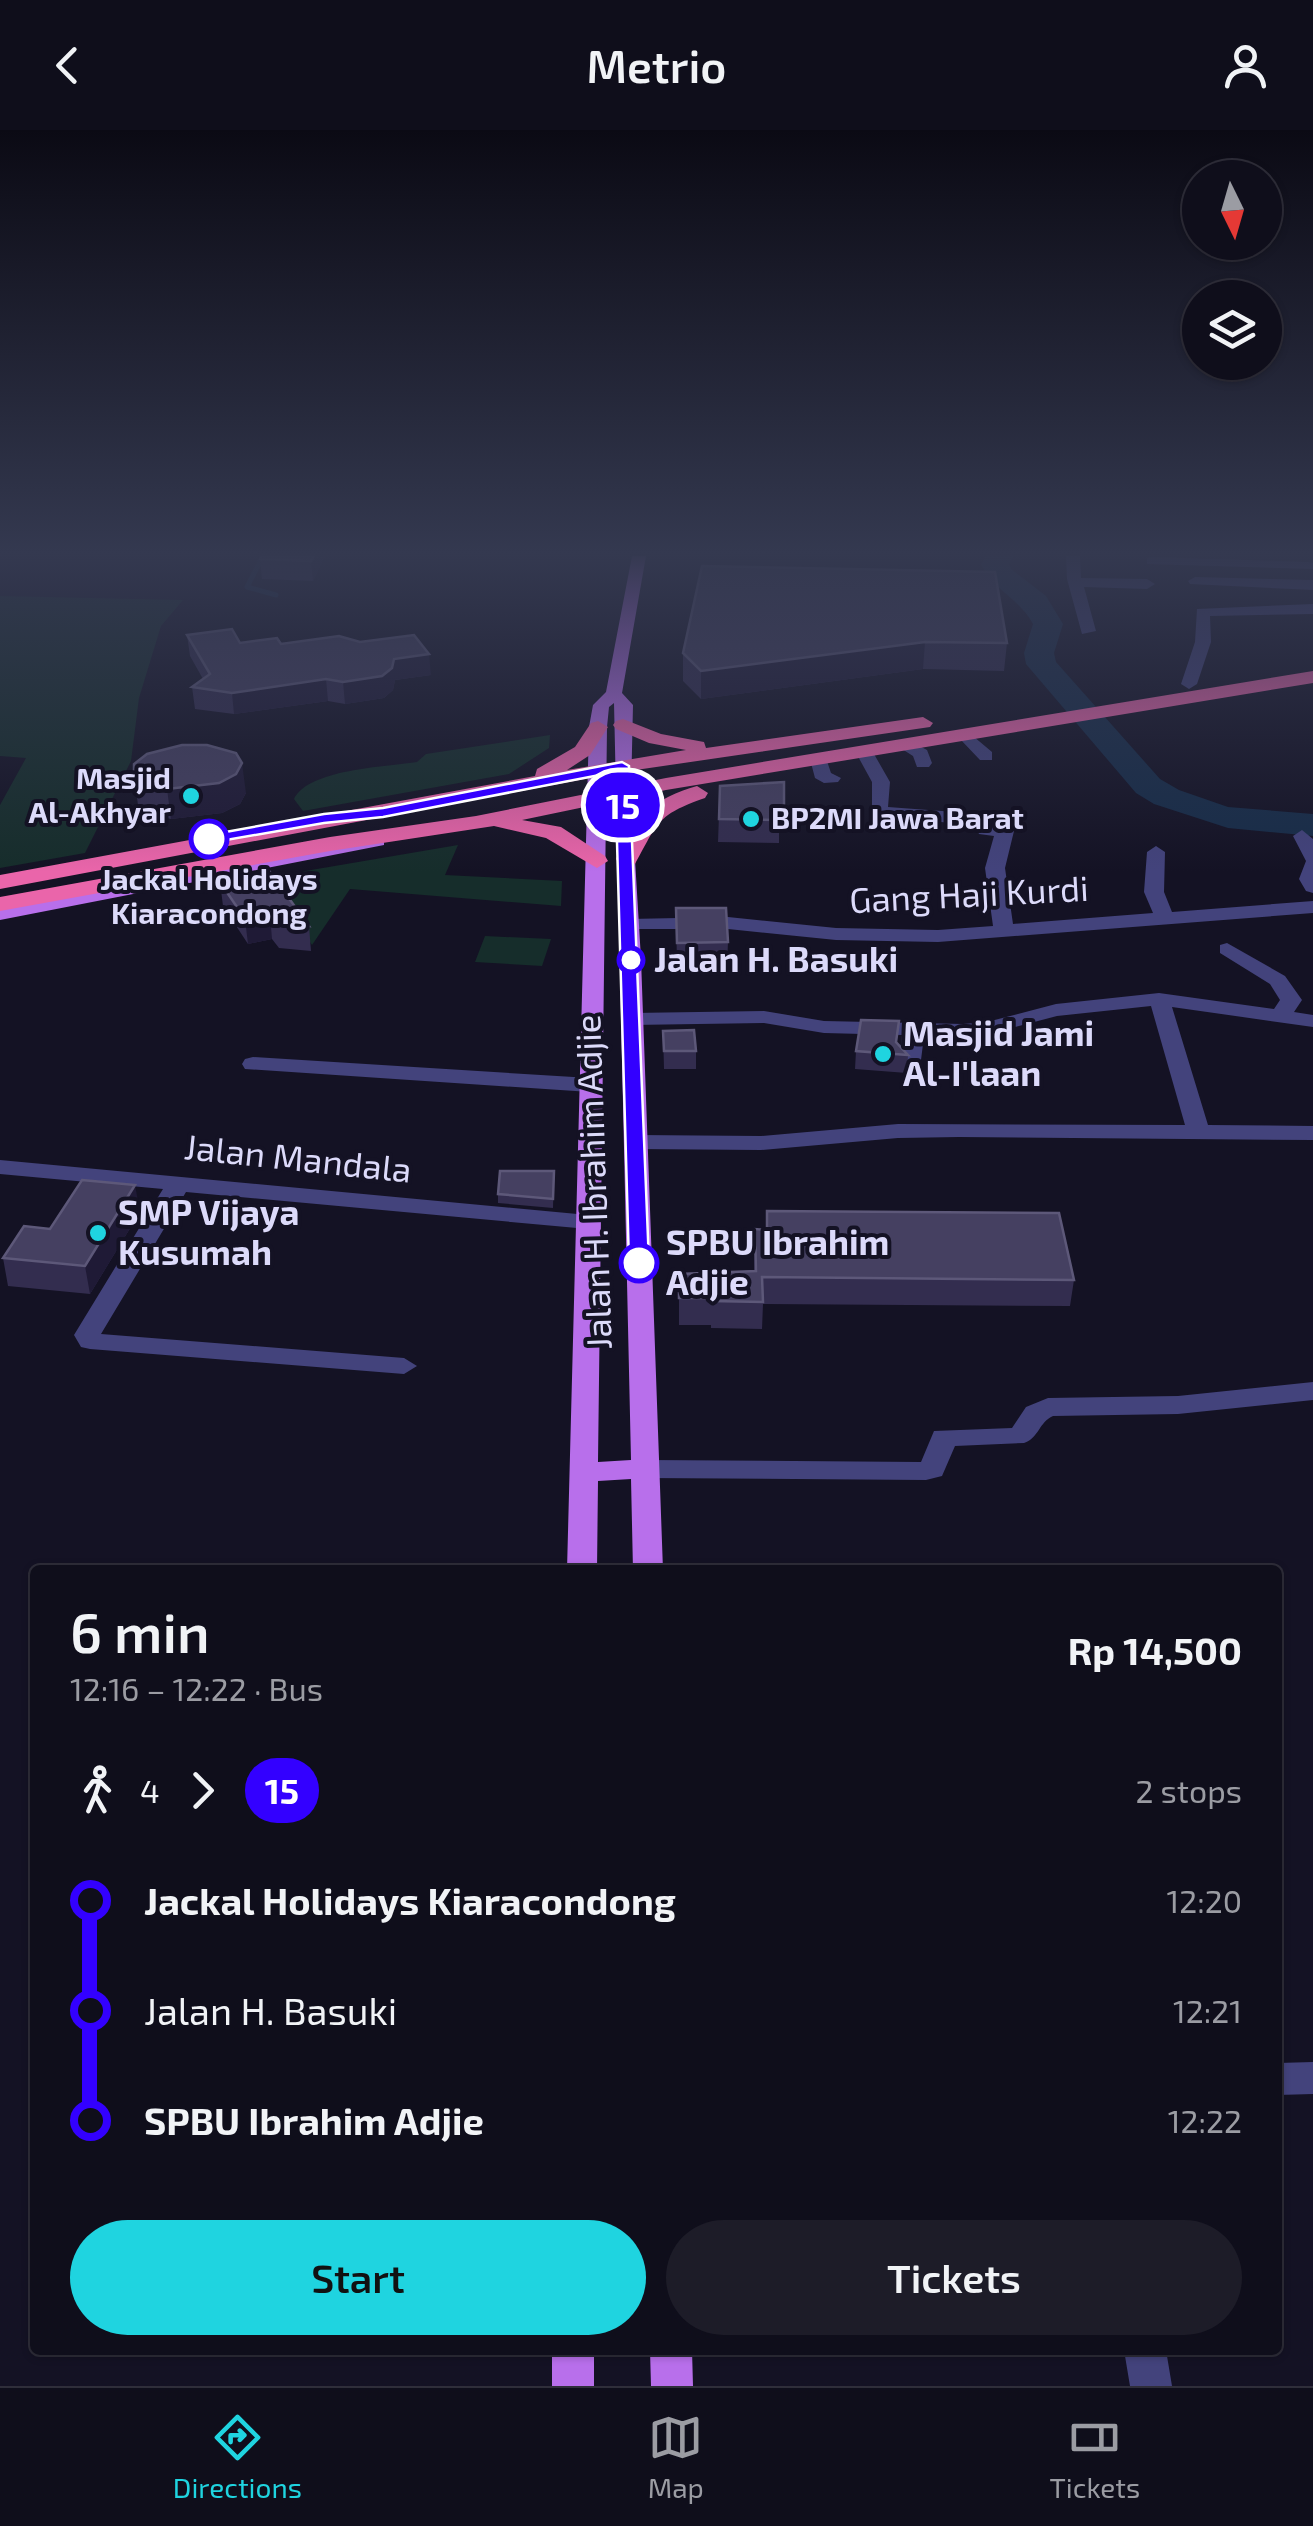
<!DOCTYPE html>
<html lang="en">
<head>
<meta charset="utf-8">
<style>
  body { margin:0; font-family:"Exo 2",sans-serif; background:#1d1c28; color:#f1f3f6; height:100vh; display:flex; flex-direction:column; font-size:38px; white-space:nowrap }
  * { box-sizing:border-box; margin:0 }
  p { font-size:32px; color:#9b9ca3 }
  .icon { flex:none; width:55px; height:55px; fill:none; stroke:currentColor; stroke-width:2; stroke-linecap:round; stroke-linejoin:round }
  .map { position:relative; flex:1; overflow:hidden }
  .sheet { position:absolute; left:30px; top:1435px; width:1252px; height:790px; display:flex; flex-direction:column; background:#0f0e1b; border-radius:10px; box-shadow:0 2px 8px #0004,0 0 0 2px #2f2e3a }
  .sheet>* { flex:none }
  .badge { padding:0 20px; border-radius:32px; font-size:35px; line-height:65px }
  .needle { width:65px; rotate:175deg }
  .buttons { position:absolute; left:1182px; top:30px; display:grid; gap:20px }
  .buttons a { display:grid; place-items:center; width:100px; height:100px; border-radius:50%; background:#0f0e1b; box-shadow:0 2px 8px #0004,0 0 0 2px #2f2e3a; font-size:50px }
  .map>.badge { position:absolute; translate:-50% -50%; box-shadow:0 0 0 5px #fff }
  .legs { display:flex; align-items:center; gap:15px; height:110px; padding:0 40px; font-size:32px }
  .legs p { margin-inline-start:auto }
  .summary { display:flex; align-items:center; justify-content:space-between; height:170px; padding:0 40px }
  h1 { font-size:55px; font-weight:600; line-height:75px }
  .action { display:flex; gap:20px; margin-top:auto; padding:20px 40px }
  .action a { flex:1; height:115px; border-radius:60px; background:#1fd4e0; color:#111; font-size:40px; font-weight:600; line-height:115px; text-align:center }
  .action a+a { background:#1d1c28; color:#f1f3f6 }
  ul { padding:0 40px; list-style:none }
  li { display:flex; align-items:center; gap:35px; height:110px; font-size:38px }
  li i { display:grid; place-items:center; width:15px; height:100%; margin:0 12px; background:currentColor }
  li i::after { content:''; width:25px; height:25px; margin:-12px; border:8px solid; border-radius:50%; background:#0f0e1b }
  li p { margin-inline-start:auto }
  li:first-child i { background:linear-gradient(#0000 50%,currentColor 0) }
  li:last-child i { background:linear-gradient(currentColor 50%,#0000 0) }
  header { display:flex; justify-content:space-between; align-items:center; height:130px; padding:0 40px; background:#0f0e1b; font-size:45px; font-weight:600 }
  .tabs { display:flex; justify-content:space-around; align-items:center; height:140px; border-top:2px solid #2f2e3a; background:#0f0e1b; font-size:28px; color:#9b9ca3 }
  .tabs a { display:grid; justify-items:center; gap:5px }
  .tabs .on { color:#1fd4e0 }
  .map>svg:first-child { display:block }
  .green { fill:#162d2b }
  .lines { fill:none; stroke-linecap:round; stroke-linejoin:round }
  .stream { stroke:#172c48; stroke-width:5 }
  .river { fill:#172c48; fill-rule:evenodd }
  .minor { fill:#43437c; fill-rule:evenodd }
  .major { fill:#b86feb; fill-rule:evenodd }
  .highway { fill:#ea65aa; fill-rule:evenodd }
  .wall { fill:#332d4f }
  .shaded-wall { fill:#1f1a36 }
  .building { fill:#454061; stroke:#5d5879; stroke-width:2.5 }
  .line-1 { fill:#30f; stroke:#fff; stroke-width:2.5 }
  .poi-dot { fill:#1fd4e0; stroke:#141224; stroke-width:4 }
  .stop-1-dot { fill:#fff; stroke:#30f; stroke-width:5 }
  .labels { text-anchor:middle; stroke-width:8; stroke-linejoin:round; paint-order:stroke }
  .far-poi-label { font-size:30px; font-weight:bold; fill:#dcdafa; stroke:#141224; text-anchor:end }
  .far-stop-label { font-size:30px; font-weight:bold; fill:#dcdafa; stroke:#141224 }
  .street-label { font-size:35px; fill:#dcdafa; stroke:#141224 }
  .stop-label { font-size:35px; font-weight:bold; fill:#dcdafa; stroke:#141224; text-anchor:start }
  .poi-label { font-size:35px; font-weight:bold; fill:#dcdafa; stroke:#141224; text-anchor:start }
</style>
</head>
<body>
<header><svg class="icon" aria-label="back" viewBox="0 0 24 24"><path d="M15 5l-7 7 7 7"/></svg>Metrio<svg class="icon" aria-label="person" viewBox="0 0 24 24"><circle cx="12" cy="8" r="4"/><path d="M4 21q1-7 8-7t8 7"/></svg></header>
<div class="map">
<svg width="1313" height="2256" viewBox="0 0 1313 2256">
  <rect width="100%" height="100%" fill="#141224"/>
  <!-- green -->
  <path class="green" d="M0,466l183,4 -22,26 -22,72 -8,63 -46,92 -85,15v-63l26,-47 -26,-2z
    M550,605l-1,13 -40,26 -206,37 -9,-12c15,-30 91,-32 123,-37l9,-8z
    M458,715l-13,30 117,6 -1,25 -211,-17 -38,56 -42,-68z
    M485,806l66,3 -9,27 -67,-4z"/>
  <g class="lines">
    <!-- stream -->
    <path class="stream" d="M263,426l-16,31 29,8"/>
    <!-- river -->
    <path class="river" d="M986,426h28l-5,8 2,5 35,27 17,28 -9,29 2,9 104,117 19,11 49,17 85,7v22l-85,-8 -74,-24 -18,-11 -110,-129 -2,-11 9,-29c-13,-25 -41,-35 -52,-60z"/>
    <!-- minor -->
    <path class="minor" d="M1066,426h14l1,22 66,1 8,5 -8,5 -63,-2 12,44 -14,3 -15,-55z
      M1152,427l156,5 5,1v6l-166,-5v-6z
      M1195,447l118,3v10l-123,-6 -2,-3z
      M1313,474v10l-103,2 1,26 -14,42 -8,5 -8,-5 14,-42 2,-33z
      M967,601l25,21v8h-12l-19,-20v-8z
      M908,610l19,10 5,13 -3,4h-12l-4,-11 -11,-7v-8z
      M864,616l6,1 20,35 -2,25 94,7 7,2 4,9 19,2 2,4 -9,37 8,56 140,-11 -9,-21 3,-40 9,-6 9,6 -1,40 8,20 141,-11v12l-375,29 -102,-2 -108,-11h-106v-8l7,-2 99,-2 108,11 102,2 55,-4 -8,-58 9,-32 -15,-2 -4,-9 -103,-9v-34l-17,-31z
      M819,624l6,1 6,18 10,5 -3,4 -14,1 -9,-5 -5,-19z
      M1302,700l11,9v54l-7,-2 -7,-12 7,-18 -13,-25z
      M1227,813l58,33 17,24 -8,12 19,3v12l-141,-20 36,118 105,1v14l-354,-3 -61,1 -137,12 -125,-1 -12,-7 12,-7 125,1 137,-12 287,1 -34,-119 -94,10 -69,18 -64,2 -3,24 -11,7 -11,-7 3,-25 -78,-2 -60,-10 -132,2 -11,-6 11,-6 132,-2 60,10 139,3 24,-2 69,-18 103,-11 115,16 6,-9 -10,-16 -50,-31v-8z
      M253,927l337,21 11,7 -11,7 -345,-23 -3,-5 3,-5z
      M0,1030l588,55 12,7 -12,7 -402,-37 -85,142 303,24 13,8 -13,8 -314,-25 -9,-2 -7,-12 89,-146 -163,-15z
      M1313,1252v18l-135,14 -125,2c-14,6 -14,22 -29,27l-69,3 -13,30 -16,4 -281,-2 -10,-2 -4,-7 4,-7 10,-2 276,2 13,-31 78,-3 14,-21 22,-9 130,-2z
      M1313,1932v32l-35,1v-32z
      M1124,2220h42l6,36h-42z"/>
    <!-- major -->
    <path class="major" d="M632,426h14l-24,137 11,12 -2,88 10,166 22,611h-30l-2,-91 -33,2 -1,89h-30l22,-843 4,-22 13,-13zM614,573l17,757 -33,2 9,-735 2,-20z
      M377,705l7,2v8l-384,75v-12z
      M552,2220h42v36h-42z
      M650,2220h42l1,36h-42z"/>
    <!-- highway -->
    <path class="highway" d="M1313,541v12l-647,107 -144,30 39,7 44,29 3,5 -11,7 -51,-30 -52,-12 -164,25 -330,60v-14l330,-60 146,-21 190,-38z
      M923,587l10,6 -3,4 -308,45 -622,117v-14l535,-99 2,-7 38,-22 16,-24 7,-2 10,6 -18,28 -23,15 119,-20 -37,-7 -33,-14 -3,-4 3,-4 7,-2 38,15 43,8 2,6z
      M697,656l11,7 -3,5c-49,17 -47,25 -70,66h-16l-3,-5c14,-40 40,-62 81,-73z"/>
  </g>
  <!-- wall -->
  <path class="wall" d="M261,426h64l-12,25 -51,-2 -2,-20z
    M702,436l305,77 -3,28 -81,-2 -222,30 -18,-18v-28z
    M187,505l53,8 41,1 150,31 -36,5 -2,10 -9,8 -39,6 -17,-3 -94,13 -39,-5 -3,-22 11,-8 -13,-23z
    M134,645l112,18 -6,11 -18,9 -51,6 -21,-5 -12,-9z
    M720,656l64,20 -1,24 -4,-1v14l-61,-1z
    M220,752l89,44 2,25 -32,-3 -7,-9 -24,5 -25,-38z
    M676,778l52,34 -1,25 -50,1z
    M663,901l33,20v18h-32z
    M897,913l11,12 -1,18 -52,-4 1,-18z
    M554,1041l-1,37 -55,-5v-9z
    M767,1081l307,69 -4,26 -307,-2 -1,25 -51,-1v-3h-32v-51l75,-3 1,-42 12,1z
    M140,1082l-50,82 -82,-8 -5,-28 47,-29z"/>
  <!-- shaded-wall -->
  <path class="shaded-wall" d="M314,426h11l-12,25 -2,-20z
    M925,512l-2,27 -222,30v-28z
    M429,524l2,21 -36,5 -2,10 -9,8 -39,6 -2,-22 51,-23z
    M326,549l2,22 -94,13 -2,-21z
    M242,633l4,30 -6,11 -18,9 -51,6 -4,-30z
    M270,785l2,24 -24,5 -3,-25z
    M135,1055l5,27 -50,82 -5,-28z"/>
  <!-- building -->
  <path class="building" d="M261,426h53l-3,5 -51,-2z
    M702,436l293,6 12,71 -82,-1 -224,29 -18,-18z
    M232,499l8,14 37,-5 4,6 58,-8 21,6 54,-7 15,19 -35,5 -2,9 -10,8 -39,6 -17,-3 -94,14 -40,-6 18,-13 -23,-39z
    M182,615h25l29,8 6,10 -6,11 -17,9 -52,6 -21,-5 -12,-9v-11l13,-10z
    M784,652v24h-5v14l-60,-1 1,-33z
    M270,742l39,54 -33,-2 -6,-9 -25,4 -25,-37z
    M676,778h50l2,34 -51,1z
    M861,890l38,1 -3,21 12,13 -52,-4z
    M694,900l2,21h-32l-1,-20z
    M500,1041h54l-1,28 -55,-5z
    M82,1050l53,5 -50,81 -82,-8 21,-32 26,3z
    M767,1081l292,2 15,67 -312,-3 1,25 -51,-1v-3h-33v-24l77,-3 -1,-42 12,1z"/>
  <!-- sky -->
  <linearGradient id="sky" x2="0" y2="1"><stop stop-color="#0b0a14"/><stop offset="0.57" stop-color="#343950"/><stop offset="1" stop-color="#343950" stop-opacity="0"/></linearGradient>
  <rect width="1313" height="742" fill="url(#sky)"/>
  <!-- line-1 -->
  <path class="line-1" d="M622,632l7,4 20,497 -10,6 -10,-6 -14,-491 -232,45 -59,6 -115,20 -8,-4 8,-4 115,-21 59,-6z"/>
  <!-- markers -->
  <g class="poi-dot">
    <circle cx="191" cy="666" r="10"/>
    <circle cx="751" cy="689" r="10"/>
    <circle cx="883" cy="924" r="10"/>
    <circle cx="98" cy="1103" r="10"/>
  </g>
  <g class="stop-1-dot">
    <circle cx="209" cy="709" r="18"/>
    <circle cx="631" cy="830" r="12"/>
    <circle cx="639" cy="1133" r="18"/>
  </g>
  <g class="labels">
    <!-- far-poi labels -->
    <g class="far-poi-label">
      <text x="171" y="659">Masjid<tspan x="171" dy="34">Al-Akhyar</tspan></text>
      <text x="771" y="699" text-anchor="start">BP2MI Jawa Barat</text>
    </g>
    <!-- far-stop labels -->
    <g class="far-stop-label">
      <text x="209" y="760">Jackal Holidays<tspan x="209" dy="34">Kiaracondong</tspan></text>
    </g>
    <!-- street labels -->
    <g class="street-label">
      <text transform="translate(969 765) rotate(-3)" y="12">Gang Haji Kurdi</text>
      <text transform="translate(298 1029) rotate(6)" y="12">Jalan Mandala</text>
      <text transform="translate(594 1052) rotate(-92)" y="12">Jalan H. Ibrahim Adjie</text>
    </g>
    <!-- stop labels -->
    <g class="stop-label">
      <text x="654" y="842">Jalan H. Basuki</text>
      <text x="666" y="1125">SPBU Ibrahim<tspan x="666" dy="40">Adjie</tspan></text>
    </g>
    <!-- poi labels -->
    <g class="poi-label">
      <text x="903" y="916">Masjid Jami<tspan x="903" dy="40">Al-I'laan</tspan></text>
      <text x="118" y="1095">SMP Vijaya<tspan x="118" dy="40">Kusumah</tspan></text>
    </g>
  </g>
</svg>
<div class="buttons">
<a><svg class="needle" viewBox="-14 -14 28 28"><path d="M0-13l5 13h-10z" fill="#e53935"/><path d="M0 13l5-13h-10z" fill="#9b9ca3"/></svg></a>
<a><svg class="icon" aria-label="layers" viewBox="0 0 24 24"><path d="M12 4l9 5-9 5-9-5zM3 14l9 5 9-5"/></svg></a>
</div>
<b class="badge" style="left:623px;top:675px;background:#30f;color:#fff">15</b>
<section class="sheet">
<div class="summary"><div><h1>6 min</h1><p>12:16 – 12:22 · Bus</p></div><b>Rp 14,500</b></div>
<div class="legs"><svg class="icon" aria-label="walk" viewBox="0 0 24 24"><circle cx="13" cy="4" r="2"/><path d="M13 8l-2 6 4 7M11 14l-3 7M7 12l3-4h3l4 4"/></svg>4<svg class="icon" aria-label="forward" viewBox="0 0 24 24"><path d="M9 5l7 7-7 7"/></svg><b class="badge" style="background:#30f;color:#fff">15</b><p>2 stops</p></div>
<ul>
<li><i style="color:#30f"></i><b>Jackal Holidays Kiaracondong</b><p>12:20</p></li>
<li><i style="color:#30f"></i><span>Jalan H. Basuki</span><p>12:21</p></li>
<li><i style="color:#30f"></i><b>SPBU Ibrahim Adjie</b><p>12:22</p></li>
</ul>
<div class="action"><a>Start</a><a>Tickets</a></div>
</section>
</div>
<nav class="tabs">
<a class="on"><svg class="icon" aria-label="directions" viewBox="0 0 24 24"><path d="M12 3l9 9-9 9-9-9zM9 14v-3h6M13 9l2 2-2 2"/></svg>Directions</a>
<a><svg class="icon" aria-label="map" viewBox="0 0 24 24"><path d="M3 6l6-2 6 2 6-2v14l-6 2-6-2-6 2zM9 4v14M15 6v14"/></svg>Map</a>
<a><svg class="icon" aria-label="tickets" viewBox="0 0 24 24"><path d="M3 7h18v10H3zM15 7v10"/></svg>Tickets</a>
</nav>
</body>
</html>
